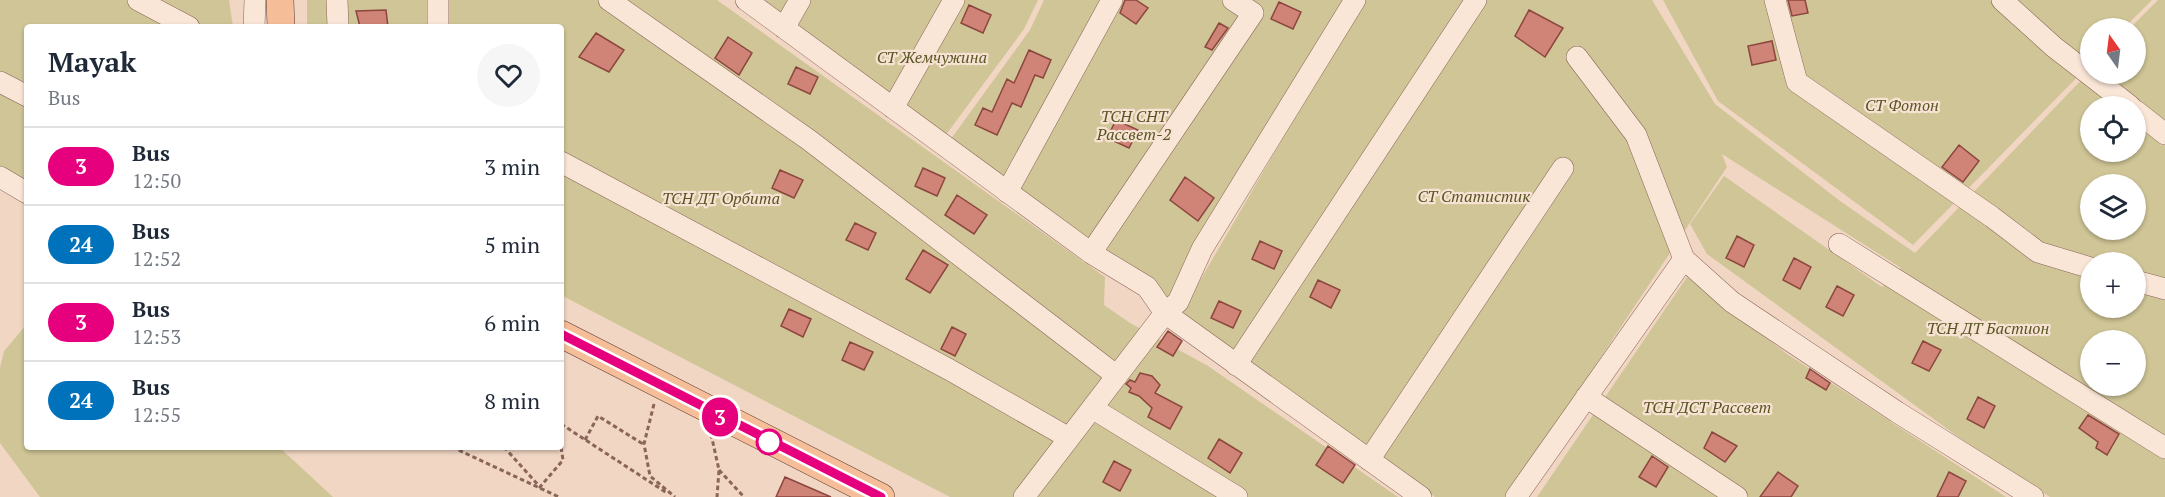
<!DOCTYPE html>
<html lang="en">
<head>
<meta charset="utf-8">
<style>
  body { margin:0; font-family:"PT Serif",serif; background:#f6f6f7; color:#1f2937; height:100vh; display:flex; flex-direction:column; font-size:22px; white-space:nowrap }
  * { box-sizing:border-box; margin:0 }
  p { font-size:20px; color:#747a83 }
  .icon { flex:none; width:33px; height:33px; fill:none; stroke:currentColor; stroke-width:2; stroke-linecap:round; stroke-linejoin:round }
  .map { position:relative; flex:1; overflow:hidden }
  .drawer { position:absolute; left:24px; top:24px; width:540px; height:426px; display:flex; flex-direction:column; background:#fff; border-radius:6px; box-shadow:0 2px 4px #0004 }
  .drawer>* { flex:none }
  .badge { padding:0 12px; border-radius:20px; font-size:21px; line-height:39px }
  .needle { width:39px; rotate:346deg }
  .tools { position:absolute; left:2080px; top:18px; display:grid; gap:12px }
  .tools a { display:grid; place-items:center; width:66px; height:66px; border-radius:50%; background:#fff; box-shadow:0 2px 4px #0004; font-size:30px }
  .map>.badge { position:absolute; translate:-50% -50%; box-shadow:0 0 0 3px #fff }
  .round { display:grid; place-items:center; flex:none; width:63px; height:63px; border-radius:32px; background:#f6f6f7 }
  .summary { display:flex; align-items:center; justify-content:space-between; height:102px; padding:0 24px }
  h1 { font-size:28px; font-weight:700; line-height:45px }
  ul { padding:0; list-style:none }
  li { display:flex; align-items:center; gap:18px; height:78px; padding:0 24px; border-top:2px solid #e0e1e3 }
  li div { flex:1 }
  li b { display:block; font-size:22px }
  li em { font-style:normal }
  li .badge { min-width:66px; font-weight:700; text-align:center }
  .map>svg:first-child { display:block }
  .green { fill:#cfc596; fill-rule:evenodd }
  .building { fill:#d08377; stroke:#8c463d; stroke-width:1.5 }
  .lines { fill:none; stroke-linecap:round; stroke-linejoin:round }
  .minor-casing { stroke:#8b6559; stroke-width:22 }
  .major-casing { stroke:#59352d; stroke-width:28 }
  .path { stroke:#8b6559; stroke-width:3; stroke-dasharray:4.5 3; stroke-linecap:butt }
  .minor { stroke:#fae6d7; stroke-width:21 }
  .major { stroke:#f5be99; stroke-width:27 }
  .line-casing { stroke:#fff; stroke-width:14 }
  .line { stroke:#e6007e; stroke-width:9 }
  .stop-dot { fill:#fff; stroke:#e6007e; stroke-width:3 }
  .labels { text-anchor:middle; stroke-width:4.5; stroke-linejoin:round; paint-order:stroke }
  .park-label { font-size:16px; font-style:italic; fill:#585623; stroke:#f7e2d3 }
</style>
</head>
<body>
<div class="map">
<svg width="2165" height="497" viewBox="0 0 2165 497">
  <rect width="100%" height="100%" fill="#f0d6c3"/>
  <!-- green -->
  <path class="green" d="M0,0h229l4,27h-206v175l-27,-15z
    M307,0h410l388,277 -1,28 26,18 78,43 190,131h-448l-389,-202v-268h-254z
    M759,0h279l-14,29 -79,107z
    M1044,0h314l-190,310 -220,-167 82,-113z
    M1363,0h289l63,104 125,97 75,52 176,-183v4h45v-46h-6l28,-28h7v497h-115l-86,-56 -257,-187 -17,-30 34,-48 158,111 19,-19 -179,-114 5,13 -219,330h-73l-255,-182zM2091,106h45v46h-45zM2091,184h45v46h-45zM2091,262h45v46h-45zM2091,340h45v46h-45z
    M1663,0h489l-28,28h-33v35l-178,182 -195,-144z
    M1687,277l100,77 219,143h-469z
    M27,324v123h252l54,50h-293l-40,-54v-75l4,-17z"/>
  <!-- building -->
  <path class="building" d="M1125,0h11l12,8 -12,16 -16,-11z
    M1788,0h17l3,13 -16,3z
    M1279,2l22,10 -8,17 -22,-10z
    M969,5l22,10 -8,18 -22,-10z
    M386,10l2,17h-28l-4,-16z
    M1529,10l34,18 -18,29 -30,-21z
    M1219,23l9,5 -16,22 -7,-3z
    M596,33l28,17 -15,22 -30,-15z
    M728,37l24,16 -13,22 -24,-17z
    M1772,41l4,19 -24,5 -4,-19z
    M1029,50l22,10 -8,18 -8,-3 -14,32 -9,-4 -15,32 -22,-10 8,-17 9,4 15,-33 7,4z
    M796,67l22,10 -8,17 -22,-10z
    M1116,120l22,10 -9,18 -22,-10z
    M1959,145l20,16 -16,21 -21,-15z
    M923,168l22,10 -8,18 -22,-10z
    M780,170l23,10 -9,18 -22,-10z
    M1185,177l29,21 -16,23 -28,-21z
    M957,195l30,20 -13,19 -29,-19z
    M855,223l21,10 -8,17 -22,-10z
    M1737,236l17,9 -10,22 -18,-9z
    M1260,241l22,10 -8,18 -22,-10z
    M923,250l25,15 -18,28 -24,-14z
    M1794,258l17,9 -11,22 -17,-9z
    M1318,280l22,10 -9,18 -21,-11z
    M1837,286l17,9 -11,21 -17,-9z
    M1219,301l22,10 -8,17 -22,-10z
    M789,309l22,10 -8,18 -22,-11z
    M952,327l14,7 -11,22 -14,-7z
    M1168,331l14,10 -9,15 -16,-9z
    M1923,341l18,9 -12,21 -17,-8z
    M850,342l23,10 -9,18 -22,-10z
    M1810,369l20,14 -4,7 -20,-12z
    M1140,373l12,3 8,9 -5,8 27,14 -12,22 -22,-12 4,-9 -13,-12 -10,-4 2,-4 -5,-4 4,-4 5,2z
    M1978,397l17,9 -11,22 -17,-9z
    M2088,415l31,19 -12,21 -11,-7 2,-6 -19,-14z
    M1712,432l25,14 -12,16 -21,-14z
    M1219,439l23,14 -12,20 -22,-15z
    M1328,446l27,19 -12,18 -27,-18z
    M1652,456l16,11 -12,20 -17,-10z
    M1114,461l17,9 -11,21 -17,-9z
    M1778,472l20,14 -7,11h-31z
    M1949,472l17,9 -8,16h-21z
    M785,477l46,20h-55z"/>
  <g class="lines">
    <!-- minor casing -->
    <g class="minor-casing">
      <path id="minor" d="M138,0l51,27
        M337,0l1,27
        M609,0l200,140 308,236
        M746,0l345,253 56,34 18,26 256,184
        M1775,0l22,82 195,135 46,35 53,16
        M2002,0l52,47 76,59
        M254,27l1,-27
        M438,27v-27
        M784,28l16,-28
        M1577,57l59,78 48,124 48,43 165,110 136,85
        M0,82l27,14
        M893,108l61,-108
        M2136,111l29,23
        M561,162l389,208 119,68
        M0,177l27,16
        M1007,192l105,-192
        M1839,244l326,204
        M1091,253l162,-240 -20,-13
        M2136,281l29,8
        M1236,365l240,-365
        M1586,397l151,100
        M1092,408l145,89
        M1369,460l194,-292
        M1024,497l141,-184 13,-11 24,-53 153,-249
        M1516,497l168,-238"/>
    </g>
    <!-- major casing -->
    <g class="major-casing">
      <path id="major" d="M280,0l1,27
        M561,334l320,163"/>
    </g>
    <!-- path -->
    <path class="path" d="M654,404l-10,40 6,32 25,21
      M561,424l106,69
      M711,434l8,36 -2,27
      M585,440l13,-24 45,28
      M452,447l107,50
      M504,447l36,40 23,-27 -2,-13
      M719,470l25,27"/>
    <!-- minor -->
    <use href="#minor" class="minor"/>
    <!-- major -->
    <use href="#major" class="major"/>
  </g>
  <g class="lines">
    <!-- line casing -->
    <g class="line-casing">
      <path id="line" d="M561,334l320,163"/>
    </g>
    <!-- line -->
    <use href="#line" class="line"/>
  </g>
  <!-- markers -->
  <circle class="stop-dot" cx="769" cy="442" r="12"/>
  <g class="labels">
    <!-- park labels -->
    <g class="park-label">
      <text x="932" y="63">СТ Жемчужина</text>
      <text x="1902" y="111">СТ Фотон</text>
      <text x="1134" y="122">ТСН СНТ<tspan x="1134" dy="18">Рассвет-2</tspan></text>
      <text x="1474" y="202">СТ Статистик</text>
      <text x="721" y="204">ТСН ДТ Орбита</text>
      <text x="1988" y="334">ТСН ДТ Бастион</text>
      <text x="1707" y="413">ТСН ДСТ Рассвет</text>
    </g>
  </g>
</svg>
<div class="tools">
<a><svg class="needle" viewBox="-14 -14 28 28"><path d="M0-13l5 13h-10z" fill="#e53935"/><path d="M0 13l5-13h-10z" fill="#747a83"/></svg></a>
<a><svg class="icon" aria-label="locate" viewBox="0 0 24 24"><circle cx="12" cy="12" r="6"/><path d="M12 2v4M12 18v4M2 12h4M18 12h4"/></svg></a>
<a><svg class="icon" aria-label="layers" viewBox="0 0 24 24"><path d="M12 4l9 5-9 5-9-5zM3 14l9 5 9-5"/></svg></a>
<a>+</a>
<a>−</a>
</div>
<b class="badge" style="left:720px;top:417px;background:#e6007e;color:#fff">3</b>
<section class="drawer">
<div class="summary"><div><h1>Mayak</h1><p>Bus</p></div><a class="round"><svg class="icon" aria-label="heart" viewBox="0 0 24 24"><path d="M12 20l-8-8c-3-5 5-10 8-4 3-6 11-1 8 4z"/></svg></a></div>
<ul>
<li><span class="badge" style="background:#e6007e;color:#fff">3</span><div><b>Bus</b><p>12:50</p></div><em>3 min</em></li>
<li><span class="badge" style="background:#0072bc;color:#fff">24</span><div><b>Bus</b><p>12:52</p></div><em>5 min</em></li>
<li><span class="badge" style="background:#e6007e;color:#fff">3</span><div><b>Bus</b><p>12:53</p></div><em>6 min</em></li>
<li><span class="badge" style="background:#0072bc;color:#fff">24</span><div><b>Bus</b><p>12:55</p></div><em>8 min</em></li>
</ul>
</section>
</div>
</body>
</html>
